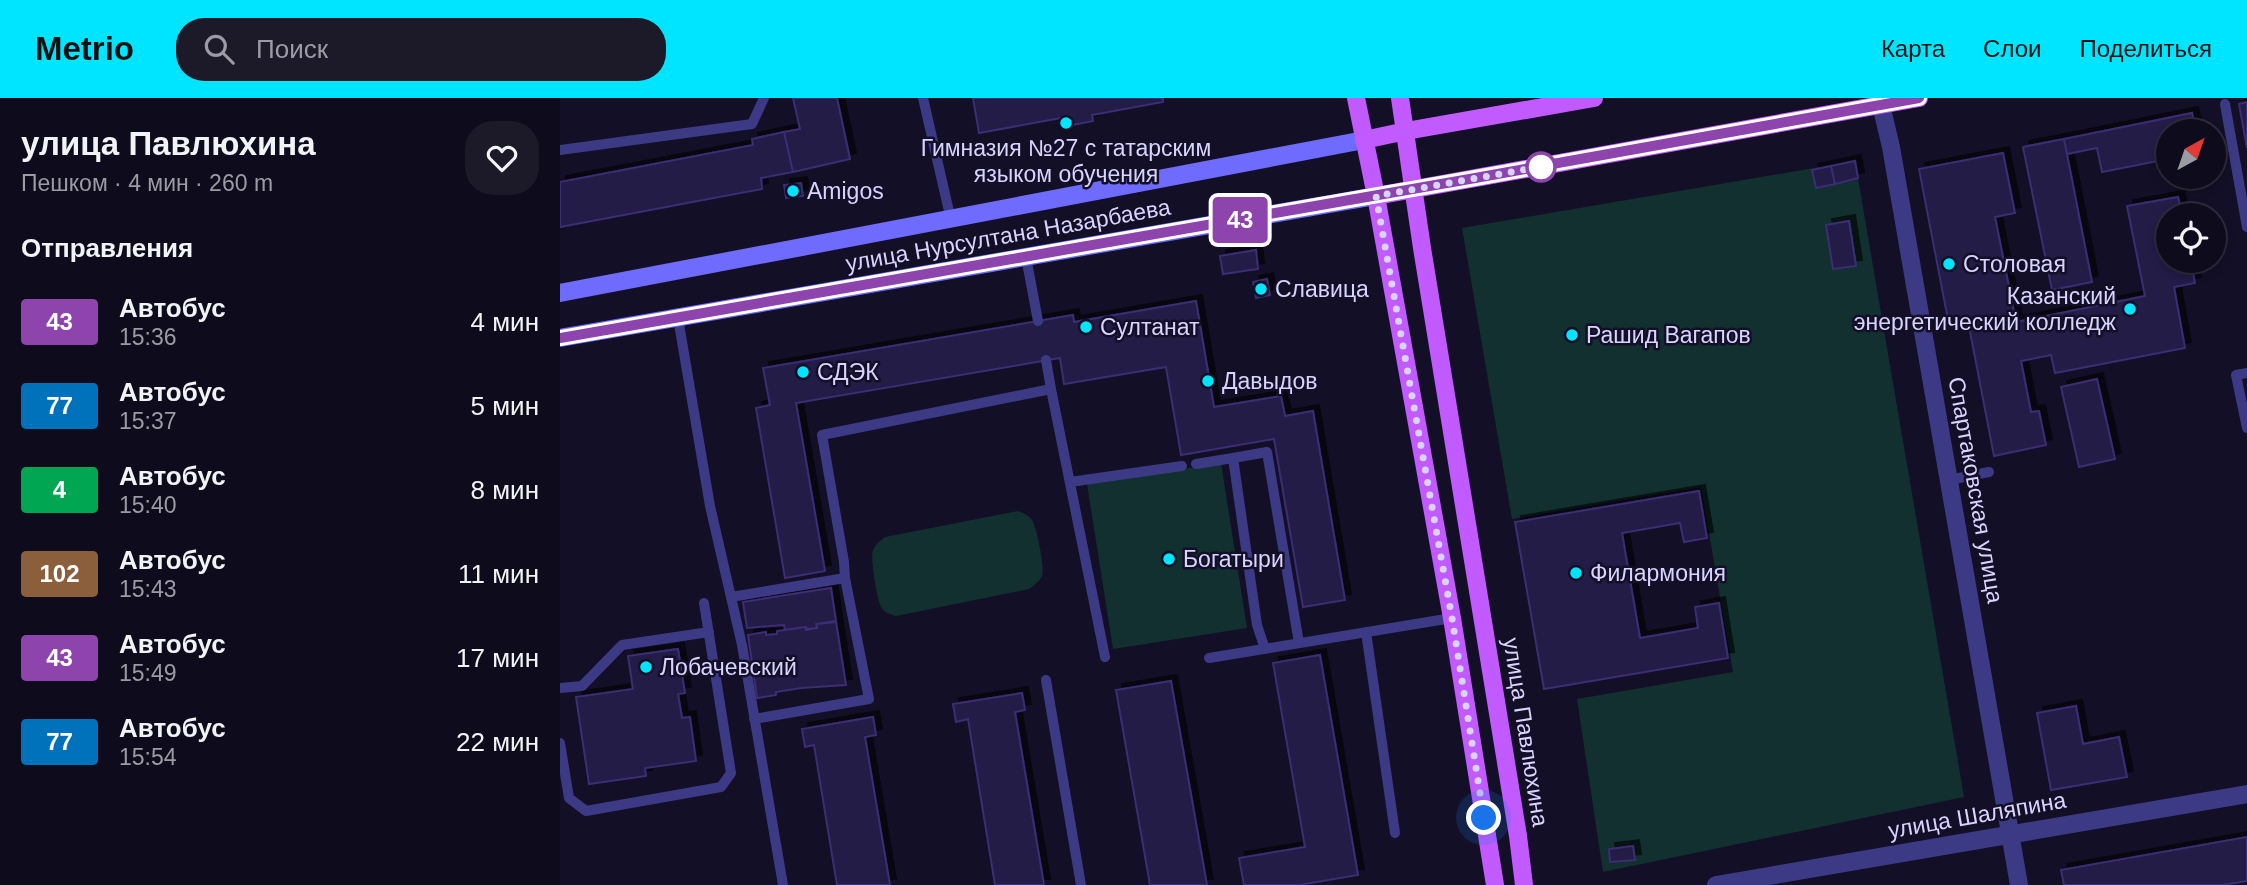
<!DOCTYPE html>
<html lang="ru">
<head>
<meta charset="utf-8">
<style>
  body { margin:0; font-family:Arial,sans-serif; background:#1c1929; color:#f1f3f6; height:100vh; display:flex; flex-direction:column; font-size:26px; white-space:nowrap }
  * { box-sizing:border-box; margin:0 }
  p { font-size:23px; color:#9b9ba3 }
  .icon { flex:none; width:38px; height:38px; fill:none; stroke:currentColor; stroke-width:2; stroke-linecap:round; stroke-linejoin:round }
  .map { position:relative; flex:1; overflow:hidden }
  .panel { display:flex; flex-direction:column; background:#0e0b1c; width:560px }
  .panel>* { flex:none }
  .badge { padding:0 14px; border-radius:5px; font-size:24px; line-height:46px }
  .needle { width:46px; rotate:40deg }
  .fabs { position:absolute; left:1596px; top:21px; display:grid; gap:14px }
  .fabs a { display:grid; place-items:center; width:70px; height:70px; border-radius:50%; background:#0e0b1c; box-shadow:0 4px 10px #0003,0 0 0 2px #2e2b3b; font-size:35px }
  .you { position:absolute; width:35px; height:35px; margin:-18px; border:5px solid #fff; border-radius:50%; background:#1a73e8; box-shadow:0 0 0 10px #1a73e833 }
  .map>.badge { position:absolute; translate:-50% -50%; box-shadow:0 0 0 4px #fff }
  h2 { padding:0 21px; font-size:26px; line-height:63px }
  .round { display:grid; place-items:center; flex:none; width:74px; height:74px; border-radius:28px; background:#1c1929 }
  .head { display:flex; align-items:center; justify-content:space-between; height:119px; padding:0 21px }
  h1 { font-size:33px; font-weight:600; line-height:52px }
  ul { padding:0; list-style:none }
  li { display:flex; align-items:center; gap:21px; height:84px; padding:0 21px }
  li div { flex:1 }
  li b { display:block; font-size:26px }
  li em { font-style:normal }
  li .badge { min-width:77px; font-weight:700; text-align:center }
  header { display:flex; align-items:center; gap:42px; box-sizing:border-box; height:98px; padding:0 35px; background:#00e5ff; color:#111 }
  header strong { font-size:33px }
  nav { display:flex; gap:38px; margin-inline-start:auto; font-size:24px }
  .search { width:490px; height:63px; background:#1c1929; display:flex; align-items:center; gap:18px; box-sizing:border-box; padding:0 24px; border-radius:28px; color:#9b9ba3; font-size:26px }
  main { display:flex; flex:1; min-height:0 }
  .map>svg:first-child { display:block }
  .green { fill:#12302f }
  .building { fill:#241b47; stroke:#3b2d73; stroke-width:2; filter:url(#shadow) }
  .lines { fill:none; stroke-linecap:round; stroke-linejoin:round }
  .service { stroke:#3d3a85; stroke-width:10 }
  .minor { stroke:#3d3a85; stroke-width:18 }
  .secondary { stroke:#6f6bff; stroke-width:18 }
  .primary { stroke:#c25bff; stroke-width:18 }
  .line-casing { stroke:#fff; stroke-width:16 }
  .line { stroke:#8e44ad; stroke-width:10 }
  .walk { stroke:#d9d4ff; stroke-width:7; stroke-dasharray:0 12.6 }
  .poi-dot { fill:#00e5ff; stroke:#130f26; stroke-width:2.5 }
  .stop-dot { fill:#fff; stroke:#8e44ad; stroke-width:3.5 }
  .labels { text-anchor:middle; stroke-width:5; stroke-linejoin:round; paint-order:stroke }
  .poi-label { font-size:23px; fill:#d9d4ff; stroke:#130f26; text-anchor:start }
  .street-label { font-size:23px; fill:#d9d4ff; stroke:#130f26 }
</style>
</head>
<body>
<header>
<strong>Metrio</strong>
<div class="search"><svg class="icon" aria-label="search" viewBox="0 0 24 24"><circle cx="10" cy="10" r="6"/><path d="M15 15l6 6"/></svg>Поиск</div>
<nav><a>Карта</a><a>Слои</a><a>Поделиться</a></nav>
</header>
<main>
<section class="panel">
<div class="head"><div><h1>улица Павлюхина</h1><p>Пешком · 4 мин · 260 m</p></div><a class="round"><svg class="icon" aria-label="heart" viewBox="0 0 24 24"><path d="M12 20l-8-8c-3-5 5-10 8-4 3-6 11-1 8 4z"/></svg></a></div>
<h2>Отправления</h2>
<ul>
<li><span class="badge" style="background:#8e44ad;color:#fff">43</span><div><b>Автобус</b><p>15:36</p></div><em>4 мин</em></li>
<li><span class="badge" style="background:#0072bc;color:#fff">77</span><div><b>Автобус</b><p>15:37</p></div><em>5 мин</em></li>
<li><span class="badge" style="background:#00a651;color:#fff">4</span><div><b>Автобус</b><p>15:40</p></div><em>8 мин</em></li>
<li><span class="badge" style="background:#8b5e3c;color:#fff">102</span><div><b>Автобус</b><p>15:43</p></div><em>11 мин</em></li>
<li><span class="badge" style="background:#8e44ad;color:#fff">43</span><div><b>Автобус</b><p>15:49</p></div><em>17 мин</em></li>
<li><span class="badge" style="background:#0072bc;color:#fff">77</span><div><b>Автобус</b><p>15:54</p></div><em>22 мин</em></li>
</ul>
</section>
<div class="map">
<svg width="1687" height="787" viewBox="0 0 1687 787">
  <defs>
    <filter id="shadow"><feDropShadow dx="6" dy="-6" stdDeviation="0" flood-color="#0009"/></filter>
  </defs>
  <rect width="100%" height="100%" fill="#130f26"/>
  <!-- green -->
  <path class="green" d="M1295,63l109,636 -361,75 -26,-173 156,-27 -32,-185 -189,32 -50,-291z
    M661,365l26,165 -134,21 -26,-165z
    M458,413c6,2 10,4 14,9 5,8 13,48 10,56 -3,6 -8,9 -13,13l-133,27c-7,-2 -11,-3 -15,-9 -4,-8 -11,-49 -8,-57 3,-6 7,-9 12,-13z"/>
  <!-- building -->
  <path class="building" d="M233,0h44l13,61 -57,13 -9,-40 16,-3z
    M413,0h190v4l-71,13 1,6 -31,6 -1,-9 -82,15z
    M1687,4v46l-8,-44z
    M1632,15l4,18h-28v28l-66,13 -5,-24 -30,6 -3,-15z
    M224,34l9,40 -32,6 1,11 -202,38v-45l193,-37 -1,-6z
    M1504,41l28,143 -40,8 -29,-143z
    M1443,55l12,60 -20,4 21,105 129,-26 -18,-90 51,-9 4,18h-14v46h23l4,22 -21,4 11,61 -130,25 -4,-18 -30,6 10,51 8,-1 7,34 -52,11 -26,-135 -19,4 -30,-156z
    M1295,63l3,17 -23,6 -4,-18z
    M1271,68l4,18 -19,4 -4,-18z
    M241,85l2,13 -17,2 -2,-13z
    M1289,123l7,45 -23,3 -7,-44z
    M696,152l2,19 -35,5 -3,-18z
    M707,181l3,16 -14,3 -3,-16z
    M636,203l18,106 67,-11 4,20 28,-5 32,189 -42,7 -29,-168 -93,16 -15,-88 -102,17 -4,-26 -264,45 29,168 -40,7 -29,-170 14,-3 -7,-37 310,-53 1,7z
    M1537,281l18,80 -36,8 -18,-80z
    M1139,393l8,47 -23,4 -4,-19 -58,10 18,105 58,-10 -3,-21 24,-4 9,55 -184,31 -29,-167z
    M271,490l5,33 -20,3 1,4 -10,1 -1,-2 -21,3 -1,-5 -37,3 -4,-26z
    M276,524l10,63 -45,3 -25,4v3l-19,3 -9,-63 18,-3v3l11,-1v-3l29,-4v3l11,-2v-4z
    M118,551l7,44 -7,1 4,24 8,-1 6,44 -51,7 1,8 -57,8 -13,-87 57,-8 -5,-33z
    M760,557l38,220 -59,10h-55l-5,-27 66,-11 -32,-184z
    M611,583l36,204h-57l-34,-195z
    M462,595l3,17 -10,2 29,173h-49l-27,-166 -12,3 -3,-18z
    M1516,608l7,38 36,-7 8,40 -76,13 -14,-77z
    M313,619l3,18 -11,2 25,148h-53l-23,-140 -9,2 -3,-18z
    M1687,739v44l-25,4h-158l-3,-15z
    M1073,748l2,14 -25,2 -1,-13z"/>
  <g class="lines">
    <!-- service -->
    <path class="service" d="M363,0l28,122
      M1665,6l22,123
      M0,52l192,-26 12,-26
      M466,159l12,64
      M118,220l32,188 32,139 41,240
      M486,262l5,29
      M1687,275l-11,2 11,53
      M673,360l34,-6 32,191
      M636,366l37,-6 24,167 8,24
      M1389,382l40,-8
      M510,384l112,-16
      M171,499l114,-19
      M806,534l29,201
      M649,560l243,-40
      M486,582l35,205
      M0,590l22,-2 40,-41 87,-13
      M194,621l115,-20 -24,-121 -1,-16 -22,-127 229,-46 54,268
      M0,645l9,55 17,13 135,-24 10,-14 -27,-170"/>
    <!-- minor -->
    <path class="minor" d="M1321,7l10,42 128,738
      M1156,787l531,-91"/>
    <!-- secondary -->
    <path class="secondary" d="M0,195l804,-153
      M0,240l816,-142"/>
    <!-- primary -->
    <path class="primary" d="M796,0l20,98 76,422 43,267
      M840,0l22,150 96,588 6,49
      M804,42l42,-9 188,-33
      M816,98l543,-98"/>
  </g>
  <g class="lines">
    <!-- line casing -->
    <g class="line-casing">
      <path id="line" d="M0,240l904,-158 455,-82"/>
    </g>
    <!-- line -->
    <use href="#line" class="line"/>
    <!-- walk -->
    <path class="walk" d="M924,720l-32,-200 -76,-422 169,-30 -4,1"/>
  </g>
  <!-- markers -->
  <g class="poi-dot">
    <circle cx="506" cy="25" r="7"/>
    <circle cx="233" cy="93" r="7"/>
    <circle cx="1389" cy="166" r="7"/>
    <circle cx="701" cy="191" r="7"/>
    <circle cx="1570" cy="211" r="7"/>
    <circle cx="526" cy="229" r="7"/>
    <circle cx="1012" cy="237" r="7"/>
    <circle cx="243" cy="274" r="7"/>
    <circle cx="648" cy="283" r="7"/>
    <circle cx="609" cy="461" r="7"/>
    <circle cx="1016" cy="475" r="7"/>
    <circle cx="86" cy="569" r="7"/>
  </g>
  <circle class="stop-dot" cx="981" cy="69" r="14"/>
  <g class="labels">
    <!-- poi labels -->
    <g class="poi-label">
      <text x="506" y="58" text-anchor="middle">Гимназия №27 с татарским<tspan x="506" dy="26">языком обучения</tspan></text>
      <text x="247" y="101">Amigos</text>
      <text x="1403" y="174">Столовая</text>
      <text x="715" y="199">Славица</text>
      <text x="1556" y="206" text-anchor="end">Казанский<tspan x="1556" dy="26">энергетический колледж</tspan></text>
      <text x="540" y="237">Султанат</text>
      <text x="1026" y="245">Рашид Вагапов</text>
      <text x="257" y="282">СДЭК</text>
      <text x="662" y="291">Давыдов</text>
      <text x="623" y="469">Богатыри</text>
      <text x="1030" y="483">Филармония</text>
      <text x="100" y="577">Лобачевский</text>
    </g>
    <!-- street labels -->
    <g class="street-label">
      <text transform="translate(448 137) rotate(-10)" y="8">улица Нурсултана Назарбаева</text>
      <text transform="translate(1416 392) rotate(80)" y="8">Спартаковская улица</text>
      <text transform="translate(966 634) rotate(81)" y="8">улица Павлюхина</text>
      <text transform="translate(1417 717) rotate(-10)" y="8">улица Шаляпина</text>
    </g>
  </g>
</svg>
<div class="fabs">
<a><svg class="needle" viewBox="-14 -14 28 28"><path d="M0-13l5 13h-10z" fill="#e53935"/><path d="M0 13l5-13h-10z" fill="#9b9ba3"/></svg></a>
<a><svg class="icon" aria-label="locate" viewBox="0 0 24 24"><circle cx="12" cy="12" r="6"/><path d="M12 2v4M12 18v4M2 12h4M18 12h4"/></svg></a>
</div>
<div class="you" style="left:924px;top:720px"></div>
<b class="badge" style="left:680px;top:122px;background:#8e44ad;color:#fff">43</b>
</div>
</main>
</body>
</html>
